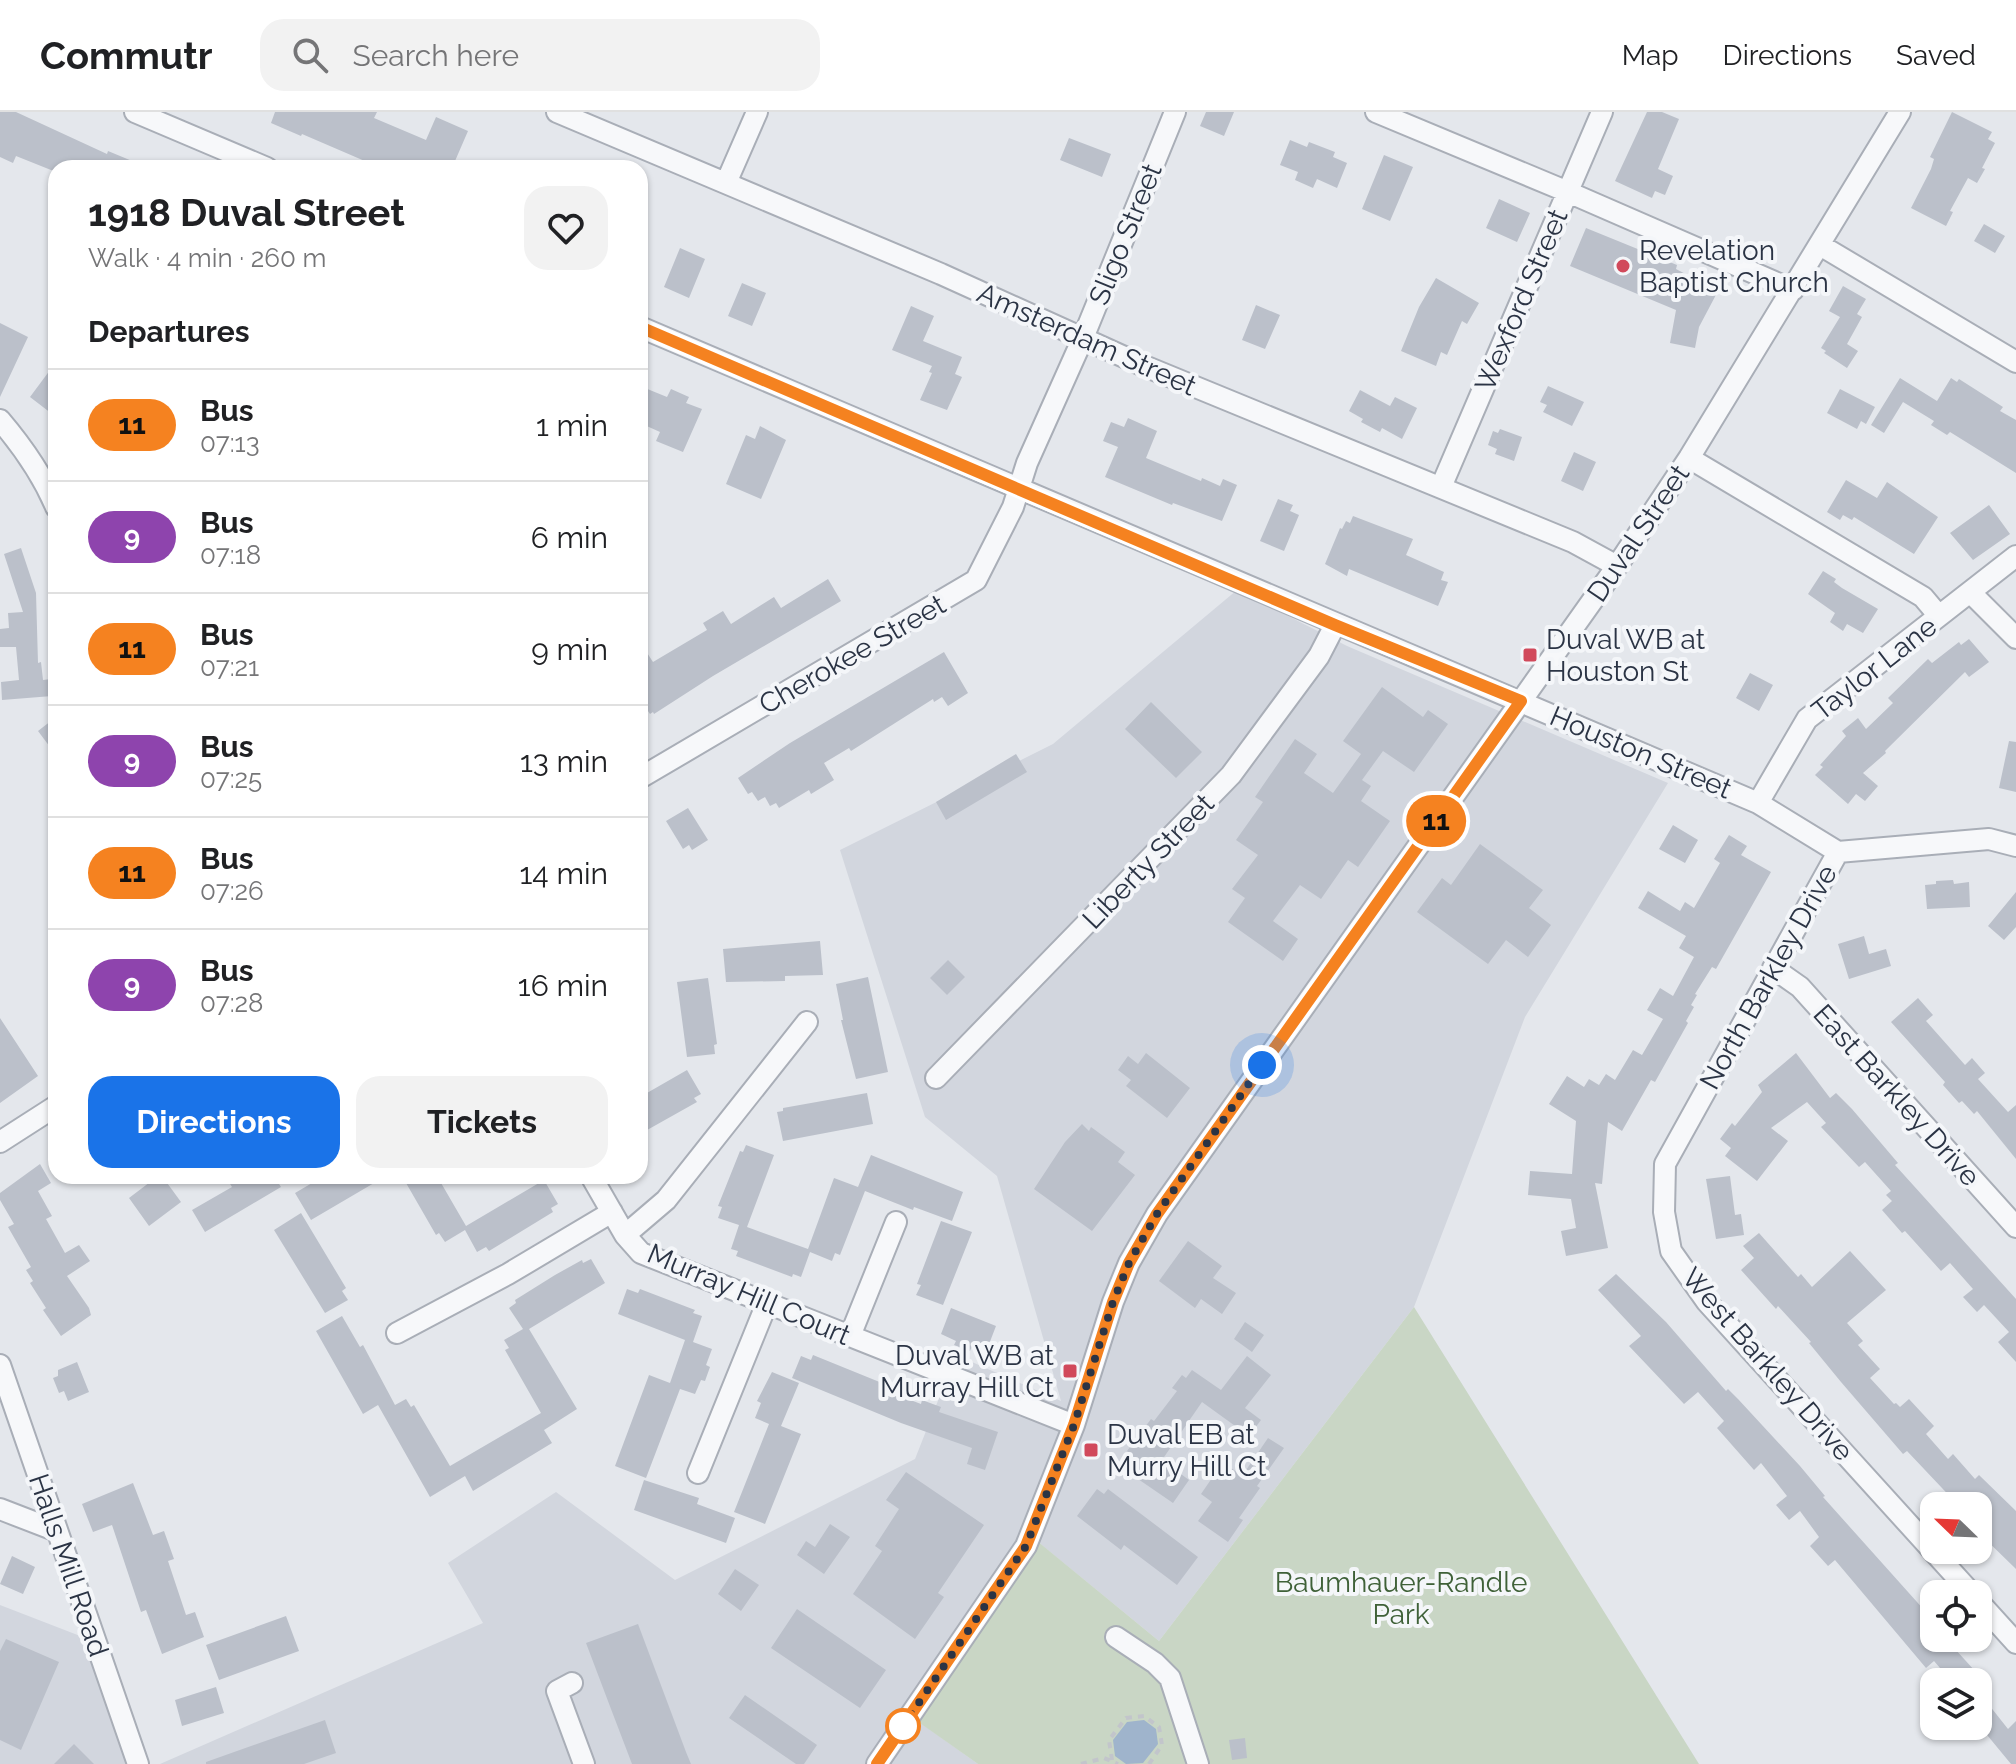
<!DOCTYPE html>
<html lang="en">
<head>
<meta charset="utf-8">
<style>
  body { margin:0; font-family:Raleway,sans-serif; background:#f2f2f2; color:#202124; height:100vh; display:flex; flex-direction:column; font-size:30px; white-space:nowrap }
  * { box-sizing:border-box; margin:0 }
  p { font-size:26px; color:#757577 }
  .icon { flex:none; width:44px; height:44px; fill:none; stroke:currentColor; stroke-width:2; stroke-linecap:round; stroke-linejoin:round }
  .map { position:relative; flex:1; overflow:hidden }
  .drawer { position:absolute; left:48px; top:48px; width:600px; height:1024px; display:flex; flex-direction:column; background:#fff; border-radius:24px; box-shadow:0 2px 6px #0004 }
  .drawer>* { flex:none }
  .badge { padding:0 16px; border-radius:26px; font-size:28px; line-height:52px }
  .needle { width:52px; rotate:293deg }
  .fabs { position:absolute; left:1920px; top:1380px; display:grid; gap:16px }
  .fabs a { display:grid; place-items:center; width:72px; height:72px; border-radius:16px; background:#fff; box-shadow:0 2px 6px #0004; font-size:40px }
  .you { position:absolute; width:40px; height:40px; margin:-20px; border:6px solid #fff; border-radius:50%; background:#1a73e8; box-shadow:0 0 0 12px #1a73e833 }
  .map>.badge { position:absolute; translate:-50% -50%; box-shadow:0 0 0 4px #fff }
  h2 { padding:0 40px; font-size:30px; line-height:72px }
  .round { display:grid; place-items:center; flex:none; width:84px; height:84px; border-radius:24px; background:#f2f2f2 }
  .headline { display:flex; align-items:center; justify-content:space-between; height:136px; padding:0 40px }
  h1 { font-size:38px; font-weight:700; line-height:60px }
  .primary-button { display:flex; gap:16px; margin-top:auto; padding:16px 40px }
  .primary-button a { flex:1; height:92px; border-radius:24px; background:#1a73e8; color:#fff; font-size:32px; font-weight:700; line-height:92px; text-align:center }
  .primary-button a+a { background:#f2f2f2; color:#202124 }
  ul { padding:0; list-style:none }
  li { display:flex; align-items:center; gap:24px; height:112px; padding:0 40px; border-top:2px solid #e0e0e0 }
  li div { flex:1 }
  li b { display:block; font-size:30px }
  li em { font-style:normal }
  li .badge { min-width:88px; font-weight:700; text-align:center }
  header { display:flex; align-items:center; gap:48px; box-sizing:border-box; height:112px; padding:0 40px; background:#fff; border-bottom:2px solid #e0e0e0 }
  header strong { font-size:38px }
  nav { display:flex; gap:44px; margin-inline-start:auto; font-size:28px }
  .search { width:560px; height:72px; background:#f2f2f2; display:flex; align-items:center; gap:20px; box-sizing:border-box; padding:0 28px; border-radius:24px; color:#757577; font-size:30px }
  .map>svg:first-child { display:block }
  .built { fill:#d2d6de }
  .green { fill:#c9d6c5 }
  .water { fill:#9fb4cc }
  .building { fill:#bbc0ca }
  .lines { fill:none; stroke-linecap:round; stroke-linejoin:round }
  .minor-casing { stroke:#a9aeb7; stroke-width:24 }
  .path { stroke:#c2c5cb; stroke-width:4; stroke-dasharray:6 6; stroke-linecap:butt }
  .minor { stroke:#f7f8fa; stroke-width:20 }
  .line-casing { stroke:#fff; stroke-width:18 }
  .line { stroke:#f58220; stroke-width:12 }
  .walk { stroke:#2b3445; stroke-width:8; stroke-dasharray:0 14.4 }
  .poi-dot { fill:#d1495b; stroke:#f4f6f9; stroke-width:3 }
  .stop-dot { fill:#fff; stroke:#f58220; stroke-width:4 }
  .labels { text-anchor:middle; stroke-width:8; stroke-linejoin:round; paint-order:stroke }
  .street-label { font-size:28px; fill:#2b3445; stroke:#f4f6f9 }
  .poi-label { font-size:28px; fill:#2b3445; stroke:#f4f6f9; text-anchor:start }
  .park-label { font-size:28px; fill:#3f6138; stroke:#f4f6f9 }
</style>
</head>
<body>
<header>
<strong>Commutr</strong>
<div class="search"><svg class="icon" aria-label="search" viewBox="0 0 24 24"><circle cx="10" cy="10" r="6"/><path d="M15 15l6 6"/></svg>Search here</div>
<nav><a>Map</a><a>Directions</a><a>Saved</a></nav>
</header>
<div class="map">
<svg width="2016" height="1652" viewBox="0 0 2016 1652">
  <rect width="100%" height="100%" fill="#e4e7ec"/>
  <!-- built -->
  <path class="built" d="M1237,478l110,56 321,137 -143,234 -111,290 -255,334 -121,-99 -120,179 60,43h-818l323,-141 -35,-60 108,-71 119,88 240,-121 41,-104 105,46 -64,-225 -72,-59 -85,-267 213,-106z
    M0,1493l106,41 42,118h-148z"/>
  <!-- green -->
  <path class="green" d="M1414,1195l285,457h-721l-68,-48 121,-180 128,105z"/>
  <!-- water -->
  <path class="water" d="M1144,1608l12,9 2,15 -15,19 -17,1 -11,-8 -2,-16 14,-18z"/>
  <!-- building -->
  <path class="building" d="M0,0h16l91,42 1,-3 41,17h-93v4l-40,-16 -3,7 -13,-6z
    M275,0h102l-3,6 52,22 10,-23 32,14 -16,37h-71l-79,-34 -1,2 -30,-13z
    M1206,0h28l-10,24 -24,-10z
    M1647,0h15l17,7 -21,50 15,7 -8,19 -10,-4 -3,7 -37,-17z
    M1952,0l40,20 -4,7 7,4 -13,25 3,1 -8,14 -9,-5 -18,33 3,1 -7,14 -35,-18 20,-39 3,-10 -4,-2z
    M1069,26l42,16 -9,23 -42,-17z
    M1290,28l17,7 2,-5 26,10 -2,5 14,6 -10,25 -20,-9 -4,9 -18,-8 3,-8 -18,-7z
    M1384,43l29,12 -23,54 -28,-12z
    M1499,87l31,14 -13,29 -31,-14z
    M1984,112l21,12 -10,17 -21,-12z
    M1586,116l91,37 -1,4 42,22 -19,36 -4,21 -25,-5 6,-33 -106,-44z
    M680,136l25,11 -16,39 -25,-11z
    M1436,166l43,25 -12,21 -5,-3 -15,34 -6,-3 -5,14 -35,-15 18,-44z
    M742,171l24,10 -14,33 -24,-10z
    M1843,174l23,13 -9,15 5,3 -15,27 11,7 -11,17 -23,-15 2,-2 -5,-3 19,-31 -11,-6z
    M1256,193l24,10 -15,34 -23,-9z
    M911,194l23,10 -11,25 39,16 -7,17 7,3 -15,33 -27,-10 12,-27 -3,-1 3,-6 -40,-16z
    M0,211l28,14 -28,60z
    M56,250v55l-26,-20z
    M1900,266l37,23 14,-23 6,4 2,-3 44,28 -3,4 16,9v53l-66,-41 -3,3 -16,-10 3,-4 -31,-19 -19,31 -13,-8z
    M640,274l27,11 4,-8 18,8 -3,6 16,6 -19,43 -27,-11 4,-9 -20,-9z
    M1548,274l36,16 -12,24 -29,-14 4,-7 -7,-3z
    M1840,277l35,18 -9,17 -5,-3 -4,8 -30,-16z
    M1360,278l30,16 5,-9 22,11 -15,31 -20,-11 -2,4 -19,-10 2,-3 -14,-8z
    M1128,306l29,13 -11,27 55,23 1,-3 18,8 3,-7 14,6 -15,36 -49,-18 -1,2 -67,-28 13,-30 -15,-6 8,-19 13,5z
    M760,314l26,14 -25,59 -35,-15 20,-49 9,4z
    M1500,317l22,8 -8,24 -19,-7 2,-5 -9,-4 5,-14 5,2z
    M1574,340l22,10 -13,29 -22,-10z
    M1846,368l31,18 10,-16 51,35 -24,37 -60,-37 -2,3 -9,-5 -3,5 -13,-8z
    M1278,387l15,6 -3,6 9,4 -15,36 -24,-10z
    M1989,393l21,29 -37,26 -23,-27z
    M1353,404l60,23 -7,16 38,17 -3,8 7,2 -10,24 -89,-37 -2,7 -22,-12 15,-36 2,1 4,-8 4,2z
    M21,436l15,45 2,70 3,-1 2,18 8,-1 1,17 -50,4 -1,-18 18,-2 -3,-33h-16v-18l9,-1 -1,-15 15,-1 -19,-58z
    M1823,459l13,8 -2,3 8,6 36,21 -15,24 -16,-9 -4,7 -13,-9 5,-9 -27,-19z
    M828,467l13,22 -128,75 -59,38 -1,-2 -3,2 -10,-15v-57l13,20 54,-32 -4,-7 20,-12 8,13 43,-27 7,11z
    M1969,527l20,23 -20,15 -4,-5 -80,79 1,2 -23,20 15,13 -13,15 -9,-7 -8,10 -33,-29 8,-8 -3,-2 26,-29 -4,-5 16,-13 8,11 27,-26 -5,-5 40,-39 4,4 27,-21 2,3z
    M944,540l24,41 -20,13 -6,-9 -8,5 -1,-3 -82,52 -2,-3 -25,15 10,17 -23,14 -2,-4 -30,18 -3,-5 -6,3 -5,-9 -7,4 -6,-9 -4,2 -10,-16 52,-35z
    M1750,561l23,12 -14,26 -23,-13z
    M1382,575l41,30 5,-7 20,14 -34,48 -31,-21 -21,29 9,6 -10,15 29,20 -32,46 -10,-7 -27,39 -21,-14 -27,36 25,18 -15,22 -55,-39 17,-24 -13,-9 26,-34 -22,-15 27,-38 -8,-5 40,-58 22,15 -13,19 29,20 28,-39 -18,-13z
    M1151,590l51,50 -26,26 -51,-49z
    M56,605v38l-18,-24z
    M2009,629l7,1v50l-17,-4z
    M1016,642l11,18 -81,48 -10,-18z
    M688,696l20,32 -16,10 -3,-5 -6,4 -17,-28z
    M1673,713l25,15 -13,23 -26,-14z
    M1729,723l18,11 -6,9 30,17 -55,97 -4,-2 -17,27 2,1 -6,10 3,2 -8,14 2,2 -33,59 -4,-2 -29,51 -14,-9 -6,62 -7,-1 13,65 -42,8 -5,-25 15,-3 -5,-29 -43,-4 2,-24 42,3 4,-53 -27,-17 18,-28 17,11 5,-8 10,6 7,-11 9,6 18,-30 9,5 21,-36 -16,-9 13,-22 13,8 21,-39 -15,-9 7,-12 -48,-28 10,-17 32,20 5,-9 9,6 26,-45 -6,-4z
    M1480,732l63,46 -14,18 22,17 -23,32 -22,-17 -18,24 -71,-52 25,-34 9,7z
    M1953,768l1,4 15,-2 1,25 -43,2 -2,-24 11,-1v-3z
    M2016,780v35l-12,13 -16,-14z
    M1864,824l5,18 17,-5 5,17 -42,13 -11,-35z
    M820,829l3,34 -38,1v5l-59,1 -3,-33z
    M948,848l17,17 -18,18 -17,-17z
    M868,865l20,95 -32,7 -15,-59h2l-7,-36z
    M708,866l9,66 -3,1 1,9 -28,3 -10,-75z
    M1918,886l15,17 -7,6 39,44 7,-7 13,15 -7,6 30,33 8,-7v54l-39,-48 -3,3 -12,-13 -3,2 -16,-18 2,-3 -54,-60z
    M0,906l38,58 -38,27z
    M1146,941l44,35 -23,30 -41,-32 5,-6 -13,-10 10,-14 10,8z
    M1796,941l34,45 6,-5 16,16 46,54 -3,2 121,134v63l-18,-20 11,-10 -25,-27 -7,7 -14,-15 10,-8 -23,-26 -9,8 -36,-40 -3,2 -20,-23 10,-9 -6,-6 5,-4 -26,-29 -6,5 -38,-40 5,-4 -19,-21 -36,26 17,13 -31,40 -32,-25 6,-8 -11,-9 12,-16 3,3 27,-34 -4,-7z
    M687,958l14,24 -7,4 3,4 -57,32v-37z
    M867,981l6,31 -90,17 -6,-29 6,-1v-3z
    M1082,1012l7,7 2,-4 34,25 -7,10 17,13 -43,56 -58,-42 31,-47z
    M746,1033l28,10 -27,72 61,22 26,-71 24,9 13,-32 92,37 -11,29 -38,-14 -1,3 -48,-19 -25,64 -5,-2 -3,8 -22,-9 -9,25 -8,-3 -1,3 -56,-21 2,-5 -7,-2 8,-24 -21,-7 4,-11 -4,-1 22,-55 3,1z
    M40,1052l11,19 -13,8 14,25 -6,3 19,34 14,-8 11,16 -23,15 22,32 2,7 -30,21 -18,-26 3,-2 -16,-25 3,-2 -7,-11 5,-3 -23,-40 6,-3 -14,-24v-7z
    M158,1064h4l19,26 -32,24 -20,-28z
    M225,1064h49l7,11 -76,45 -13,-22 40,-23z
    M324,1064h62l-75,44 -16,-27z
    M402,1064h35l29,50 78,-46 14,24 -7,4 2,4 -64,39 -3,-4 -9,5 -12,-22 -20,12 -6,-9 -3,2z
    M1730,1064l5,39 6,-1 3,21 -28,4 -10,-60z
    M301,1101l45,75 -4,3 6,9 -23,13 -51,-83z
    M941,1109l31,11 -29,73 -27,-10 5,-10 -4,-1z
    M1759,1121l39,44 3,-3 11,13 38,-36 36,39 -39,33 16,18 -5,4 22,24 -10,9 24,26 2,-1 4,4 9,-8 25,27 -8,8 22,25 5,-5 22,25 4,-4 37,36v58l-38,-37v-26h-19l-52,-55 -4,3 -62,-72 -32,-39 2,-1 -33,-36 -2,3 -35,-39 13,-12 -11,-12z
    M1188,1129l34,25 -9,12 23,15 -14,21 -21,-15 -6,9 -36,-27z
    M591,1147l14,24 -76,46 48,80 -33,21 8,13 -79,48 -8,-15 -35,21 -52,-92 -15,9 -47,-83 26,-15 18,31 3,-2 32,60 11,-6 5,8 3,-2 36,61 91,-53 -36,-63 4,-2 -5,-8 19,-11 -14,-21 7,-5 -1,-3 40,-25 27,-15 1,3z
    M1616,1162l50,48 60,69 2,-2 10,10 62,67 25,30 -2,1 111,124v17h11l40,44h-33l-18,-21 -8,7 -91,-108 -7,6 -18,-20 9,-9 -19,-26 -11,9 -13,-15 11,-9 -26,-33 -7,7 -37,-42 7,-7 -26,-29 -14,12 -55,-58 12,-10 -43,-46z
    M627,1177l11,4 2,-4 55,21 -2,3 9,3 -9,26 19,7 -6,16 4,2 -5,14 -4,-1 -6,14 -15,-5 -34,89 -31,-12 34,-91 21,8 15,-43 -67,-26z
    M951,1196l45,18 -10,26 -14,-6 -2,5 -16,-6 2,-4 -15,-7z
    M1245,1210l19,13 -12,17 -18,-13z
    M813,1243l69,28 -1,5 11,5 29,11 1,-4 19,7 -2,5 59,20 -13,38 -18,-6 5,-16 -71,-25 -109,-45 9,-22 10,4z
    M1247,1244l24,19 -26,33 16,12 -12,16 -47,-34 -40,58 27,20 -16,23 -51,-35 10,-13 -5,-4 24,-32 3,2 23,-30 -5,-3 10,-13 4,3 6,-8 29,20z
    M77,1250l12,30 -21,9 -4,-10 -5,2 -6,-15 5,-2v-6z
    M772,1260l27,11 -18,43 20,8 -36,90 -31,-12 35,-88 -14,-6 6,-15 -4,-2z
    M1268,1326l16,10 -27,38 3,2 -21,30 4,2 -15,22 -30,-21 14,-19 -11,-8 22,-32 19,14z
    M906,1360l78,53 -46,68 6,4 -29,42 -62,-45 29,-43 -7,-5 24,-37 -13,-9z
    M644,1368l55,18 -2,6 38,14 -9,25 -92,-33z
    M133,1371l20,52 11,-4 10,28 -6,2 18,54 9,-3 9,25 -42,17 -16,-44 -5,2 -29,-87 -19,7 -11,-28z
    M1097,1377l7,5 4,-5 90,68 -21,28 -53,-40 -3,5 -44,-34z
    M830,1412l20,13 -26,37 -27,-19 9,-14 9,6z
    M12,1444l23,11 -12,27 -23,-10z
    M735,1457l24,16 -18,26 -23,-17z
    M797,1497l89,61 -26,38 -89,-60z
    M286,1504l13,35 -80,29 -13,-35z
    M638,1512l48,128 5,12h-59l-21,-55 -25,-66z
    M6,1527l53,23 -38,88 -21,-10v-89z
    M216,1575l8,26 -42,13 -7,-26z
    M1978,1579l30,38 8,-8v43h-5l-33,-40z
    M745,1583l72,50 -13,19h-8l-67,-46z
    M325,1608l11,33 -32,11h-98v-2z
    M1245,1626l2,20 -15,2 -3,-20z
    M74,1632l20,20h-40z"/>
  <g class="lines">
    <!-- minor casing -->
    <g class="minor-casing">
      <path id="minor" d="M135,0l132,56
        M557,0l384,162 201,91 431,177 44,24
        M1376,0l192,80 225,98
        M726,71l31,-71
        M1820,133l196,117
        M640,215l1118,476 80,49
        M0,308c23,27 42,54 56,87
        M1689,346l234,139 16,19
        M1441,375l161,-375
        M1970,480l46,46
        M640,666l336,-198 37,-73 14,-44 56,-125 92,-226
        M1758,691l49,-84 209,-163
        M1838,740l-173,312 -1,48 7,39 36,51 265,292
        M1838,740l151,-13 27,7
        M1773,856l27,19 216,240
        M936,966l295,-303 88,-119 16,-31
        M0,1030l56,-36
        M591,1064l34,59 16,18 433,172
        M625,1123l41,-35 141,-178
        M397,1221l111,-59 104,-62
        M850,1224l46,-114
        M0,1253l138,399
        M698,1361l69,-170
        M0,1397l57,22
        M1978,1489l38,42
        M1116,1525l39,26 15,15 28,86
        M572,1571l-15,8 27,73
        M877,1652l149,-218 48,-121 39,-123 16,-39 28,-49 460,-648 72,-108 211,-346"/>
    </g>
    <!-- path -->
    <path class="path" d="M1112,1648l-3,-20 17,-22 18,-2 15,11 3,18 -13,19
      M1081,1652l23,-6 14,6"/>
    <!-- minor -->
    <use href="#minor" class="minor"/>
  </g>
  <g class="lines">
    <!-- line casing -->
    <g class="line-casing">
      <path id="line" d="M640,215l695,298 186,76 -364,513 -28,49 -16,39 -39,123 -48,121 -149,218"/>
    </g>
    <!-- line -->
    <use href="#line" class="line"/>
    <!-- walk -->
    <path class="walk" d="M903,1614l123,-180 48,-121 39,-123 16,-39 28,-49 105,-149"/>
  </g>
  <!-- markers -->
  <g class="poi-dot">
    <circle cx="1623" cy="154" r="8"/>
    <rect x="1522" y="535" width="16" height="16" rx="4"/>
    <rect x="1062" y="1251" width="16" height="16" rx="4"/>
    <rect x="1083" y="1330" width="16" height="16" rx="4"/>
  </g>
  <circle class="stop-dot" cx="903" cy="1614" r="16"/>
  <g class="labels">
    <!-- street labels -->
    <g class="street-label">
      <text transform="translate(1125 122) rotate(-68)" y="10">Sligo Street</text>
      <text transform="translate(1521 188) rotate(-67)" y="10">Wexford Street</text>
      <text transform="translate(1087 227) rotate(24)" y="10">Amsterdam Street</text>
      <text transform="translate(1638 421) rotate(-56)" y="10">Duval Street</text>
      <text transform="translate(852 542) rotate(-30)" y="10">Cherokee Street</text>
      <text transform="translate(1874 556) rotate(-38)" y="10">Taylor Lane</text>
      <text transform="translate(1641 640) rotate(23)" y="10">Houston Street</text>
      <text transform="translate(1148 749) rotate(-46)" y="10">Liberty Street</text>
      <text transform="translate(1768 865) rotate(-61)" y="10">North Barkley Drive</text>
      <text transform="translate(1897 983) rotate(48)" y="10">East Barkley Drive</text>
      <text transform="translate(749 1182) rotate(23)" y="10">Murray Hill Court</text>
      <text transform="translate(1768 1252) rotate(49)" y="10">West Barkley Drive</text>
      <text transform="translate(69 1453) rotate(71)" y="10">Halls Mill Road</text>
    </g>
    <!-- poi labels -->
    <g class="poi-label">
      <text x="1639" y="148">Revelation<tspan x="1639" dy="32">Baptist Church</tspan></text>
      <text x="1546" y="537">Duval WB at<tspan x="1546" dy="32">Houston St</tspan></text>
      <text x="1054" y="1253" text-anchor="end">Duval WB at<tspan x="1054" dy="32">Murray Hill Ct</tspan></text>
      <text x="1107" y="1332">Duval EB at<tspan x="1107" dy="32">Murry Hill Ct</tspan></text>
    </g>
    <!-- park labels -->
    <g class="park-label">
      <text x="1401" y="1480">Baumhauer-Randle<tspan x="1401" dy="32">Park</tspan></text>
    </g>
  </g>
</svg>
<div class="fabs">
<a><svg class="needle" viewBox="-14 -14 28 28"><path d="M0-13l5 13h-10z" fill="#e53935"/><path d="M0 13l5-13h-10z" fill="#757577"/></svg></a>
<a><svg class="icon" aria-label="locate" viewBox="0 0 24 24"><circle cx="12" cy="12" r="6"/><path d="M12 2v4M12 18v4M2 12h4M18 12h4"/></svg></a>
<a><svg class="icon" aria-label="layers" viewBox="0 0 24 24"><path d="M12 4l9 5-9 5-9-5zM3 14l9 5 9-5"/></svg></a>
</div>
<div class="you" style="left:1262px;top:953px"></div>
<b class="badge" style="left:1436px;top:709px;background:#f58220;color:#111">11</b>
<section class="drawer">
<div class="headline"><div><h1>1918 Duval Street</h1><p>Walk · 4 min · 260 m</p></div><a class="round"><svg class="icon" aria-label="heart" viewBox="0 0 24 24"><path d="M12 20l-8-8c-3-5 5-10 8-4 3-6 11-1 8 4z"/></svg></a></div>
<h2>Departures</h2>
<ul>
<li><span class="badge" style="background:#f58220;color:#111">11</span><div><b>Bus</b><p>07:13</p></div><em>1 min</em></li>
<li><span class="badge" style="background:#8e44ad;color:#fff">9</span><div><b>Bus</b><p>07:18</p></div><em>6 min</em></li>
<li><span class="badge" style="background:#f58220;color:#111">11</span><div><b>Bus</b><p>07:21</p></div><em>9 min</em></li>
<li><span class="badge" style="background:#8e44ad;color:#fff">9</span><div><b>Bus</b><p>07:25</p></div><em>13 min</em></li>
<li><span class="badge" style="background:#f58220;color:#111">11</span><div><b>Bus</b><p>07:26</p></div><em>14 min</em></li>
<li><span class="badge" style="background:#8e44ad;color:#fff">9</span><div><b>Bus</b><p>07:28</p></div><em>16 min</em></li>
</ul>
<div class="primary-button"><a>Directions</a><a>Tickets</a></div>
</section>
</div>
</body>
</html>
